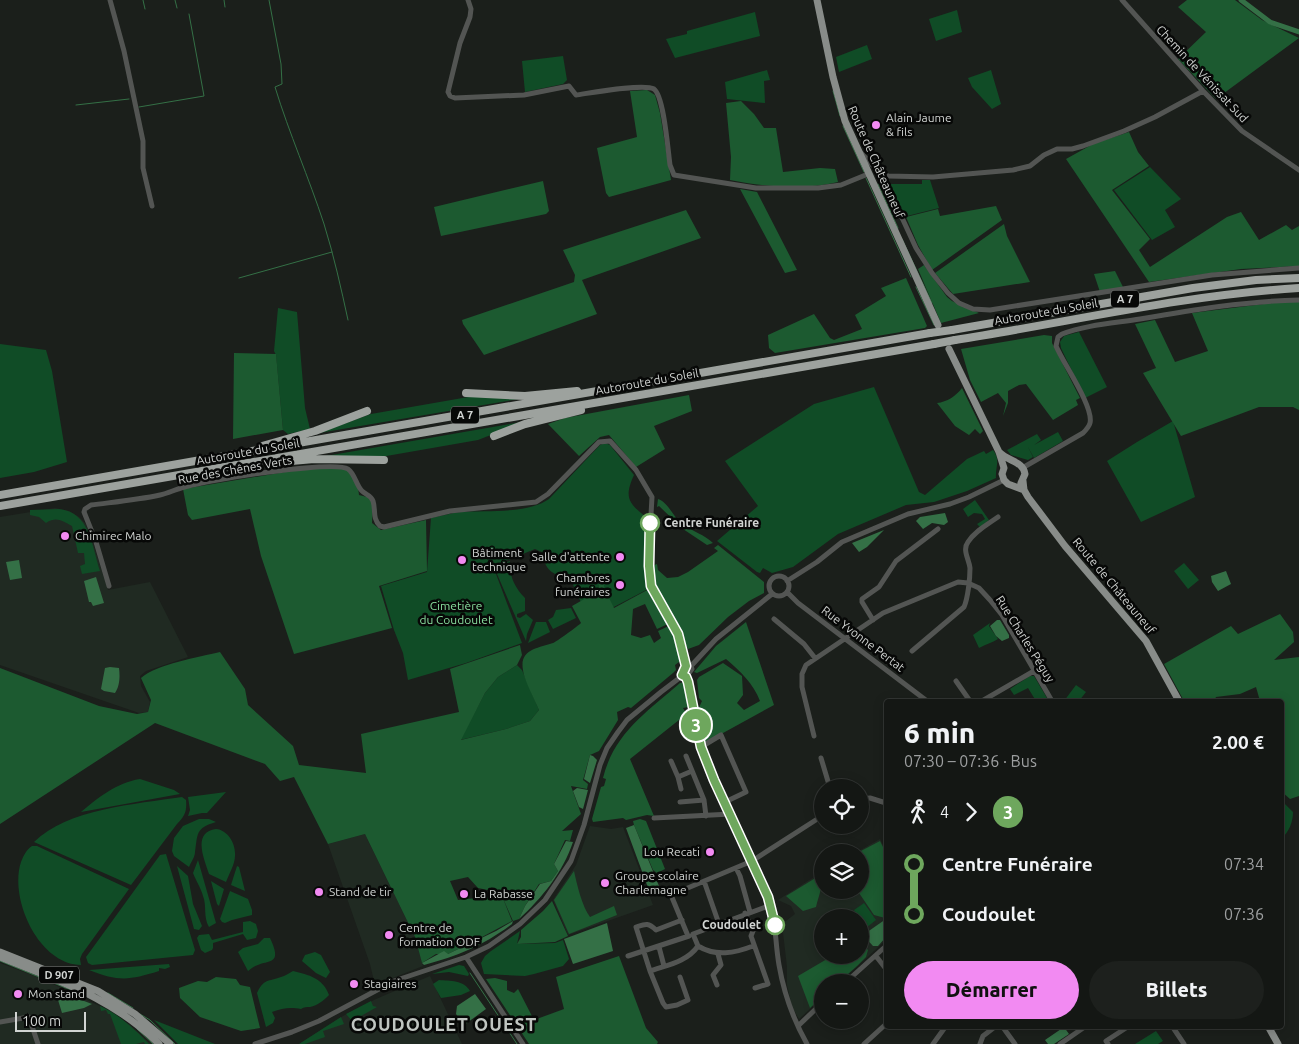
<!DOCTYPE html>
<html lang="fr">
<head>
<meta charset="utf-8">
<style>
  body { margin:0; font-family:Ubuntu,sans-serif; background:#1d201d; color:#f1f3f6; height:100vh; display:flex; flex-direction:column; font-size:19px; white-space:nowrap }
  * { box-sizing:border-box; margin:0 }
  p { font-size:16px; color:#9d9fa0 }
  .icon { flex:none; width:28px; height:28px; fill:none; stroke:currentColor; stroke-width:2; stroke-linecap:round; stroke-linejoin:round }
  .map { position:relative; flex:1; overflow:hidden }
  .panel { position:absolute; left:884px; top:699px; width:400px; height:330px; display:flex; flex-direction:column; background:#141714; border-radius:5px; box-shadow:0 2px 12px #0003,0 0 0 1px #333634 }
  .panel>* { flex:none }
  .badge { padding:0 10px; border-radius:16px; font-size:18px; line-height:32px }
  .tools { position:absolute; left:814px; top:779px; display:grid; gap:10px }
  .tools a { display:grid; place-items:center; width:55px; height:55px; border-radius:50%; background:#141714; box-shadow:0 2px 12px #0003,0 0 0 1px #333634; font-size:25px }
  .scale { position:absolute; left:15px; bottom:12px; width:71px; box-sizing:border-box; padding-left:5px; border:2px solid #d1d4d2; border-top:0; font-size:14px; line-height:18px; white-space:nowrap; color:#d1d4d2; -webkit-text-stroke:4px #070807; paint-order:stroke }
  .map>.badge { position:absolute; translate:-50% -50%; box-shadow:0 0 0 2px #fff }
  .legs { display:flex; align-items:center; gap:8px; height:55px; padding:0 20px; font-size:16px }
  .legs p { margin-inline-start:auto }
  .headline { display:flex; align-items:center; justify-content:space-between; height:85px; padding:0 20px }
  h1 { font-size:28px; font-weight:800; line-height:38px }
  .primary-button { display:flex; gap:10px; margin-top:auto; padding:10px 20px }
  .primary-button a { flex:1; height:58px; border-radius:30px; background:#f28af2; color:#111; font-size:20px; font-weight:800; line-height:58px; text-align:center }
  .primary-button a+a { background:#1d201d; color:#f1f3f6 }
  ul { padding:0 20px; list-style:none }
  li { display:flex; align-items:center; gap:18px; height:50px; font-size:19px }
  li i { display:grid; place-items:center; width:8px; height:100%; margin:0 6px; background:currentColor }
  li i::after { content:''; width:12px; height:12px; margin:-6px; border:4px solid; border-radius:50%; background:#141714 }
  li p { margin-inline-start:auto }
  li:first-child i { background:linear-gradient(#0000 50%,currentColor 0) }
  li:last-child i { background:linear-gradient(currentColor 50%,#0000 0) }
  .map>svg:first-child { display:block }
  .built { fill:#202a22; fill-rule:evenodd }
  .green { fill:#104c26 }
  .forest { fill:#1c5a30; fill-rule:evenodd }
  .water { fill:#347046 }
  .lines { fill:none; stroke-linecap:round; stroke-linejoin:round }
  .stream { stroke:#347046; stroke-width:1 }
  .canal { stroke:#347046; stroke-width:5 }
  .minor { stroke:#535553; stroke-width:5 }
  .major { stroke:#888c89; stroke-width:7 }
  .highway { stroke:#9da29e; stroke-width:8 }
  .highway-bridge { stroke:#9da29e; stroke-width:8 }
  .line-1-casing { stroke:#fff; stroke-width:11 }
  .line-1 { stroke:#6ea75d; stroke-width:8 }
  .poi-dot { fill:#f28af2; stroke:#070807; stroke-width:2 }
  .stop-1-dot { fill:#fff; stroke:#6ea75d; stroke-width:2.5 }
  .labels { text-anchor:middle; stroke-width:5; stroke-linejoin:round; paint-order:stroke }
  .shield { fill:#070807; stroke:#949795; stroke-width:1 }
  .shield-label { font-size:11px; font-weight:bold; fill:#d1d4d2 }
  .street-label { font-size:12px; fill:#d1d4d2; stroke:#070807 }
  .poi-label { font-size:12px; fill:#d1d4d2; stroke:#070807; text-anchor:start }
  .stop-label { font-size:12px; font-weight:bold; fill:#d1d4d2; stroke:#070807; text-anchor:start }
  .park-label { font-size:12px; fill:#89df9f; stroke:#070807 }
  .district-label { font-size:18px; font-weight:bold; letter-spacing:1px; fill:#c0c5c1; stroke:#070807 }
</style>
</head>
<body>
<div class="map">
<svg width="1299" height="1044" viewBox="0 0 1299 1044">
  <rect width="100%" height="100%" fill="#1b1f1b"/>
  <!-- built -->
  <path class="built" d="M55,508l14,3 10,6 6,6 4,7 19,60 42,-8 38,75 -42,14 -6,5 1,10 9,16 -2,10 -9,1 -139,-48v-148z
    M590,826l21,3 12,-2 30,78 -85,30 -15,-35 23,-35z
    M365,834l50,103 8,29 -48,19 -5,-21 -42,-120z
    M880,839l6,12v89l-46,42h-18v16l-23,21 -7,-12 -5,-22v-18l-5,-43 13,-10 -4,-8 -13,-6 44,-28v18h38v-38h-3zM822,918h38v37h-38z
    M0,963l40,15 64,30 26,17 21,19h-151z
    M430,976l32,68h-163l44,-28 33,-17z"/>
  <!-- green -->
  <path class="green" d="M957,10l5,22 -26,9 -7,-22z
    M755,12l5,24 -85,22 -9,-19 21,-5v-3z
    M867,45l5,14 -33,13 -3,-15z
    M563,56l4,24 -4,4 -38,8 -3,-31z
    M767,70l3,10 -6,1 1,22 -38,-4 -2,-17z
    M991,70l10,34 -9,5 -20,-22 -4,-9z
    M1150,167l31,32 -16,11 10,17 -23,13 -38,-50z
    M922,180h8l9,28 -36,9 -14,-33h33z
    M278,308l19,4 8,96 5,21 -22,5 -5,-4 -7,-75 -2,-4z
    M1079,332l28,55 -22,11 -24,-50 -1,-6 4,-6z
    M0,344l46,6 6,21 15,91 -33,10 -34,6z
    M874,387l45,105 6,3 42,-36 17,-8 2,3 7,-4c8,10 2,17 3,28l-29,13 -33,11 -28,3 -68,29 -45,33 -21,6 -9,-5 -3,5 -3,-1 -40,-31 41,-35 -33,-45 89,-57z
    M474,396l50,2 -205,35 52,-19z
    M527,421l-49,19 -103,18 -49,-2z
    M1173,421l22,76 -54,25 -34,-61 30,-19z
    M1058,432l5,9 -29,17 -6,-11 5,10 -5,3 -17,-5 -4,-5 30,-16 4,6 -7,5z
    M605,443l5,2 24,30c-10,22 -6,28 12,42v42l4,29 -61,32 -20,-44c-14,2 -27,-8 -25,-23l-9,-4 -42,17 29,77 -56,20 -58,17 -5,-27 -9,-23 -13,-44 46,-14 4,-54c10,-2 20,-5 30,-6 26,-2 67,2 88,-13l51,-54z
    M975,500l14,20 -9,7 -3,-3 8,-5 -3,-5 -8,-1 -6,4 -5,-8z
    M59,509c31,3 33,37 41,62l-18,3 -2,-8 5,-2 -1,-11h-6l-6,-27c-10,-5 -15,-10 -26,-3l-7,-6 -9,-2v-5z
    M510,561c-1,15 5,27 15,37v13l-8,3v3l3,1 6,-4 7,6 -6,14 -1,7 -32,-74z
    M1184,563l15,17 -11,9 -14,-18z
    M571,608l5,10 -23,11 -5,-9 5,-3 3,-7z
    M536,622h10l4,10 -22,11z
    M990,623l-1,3 9,13c-6,4 -12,5 -19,9l-6,-13z
    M517,665l5,5 17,40 -9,11 -24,8 -46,11 25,-47 13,-16z
    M1030,676h4l13,22 -5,3h-6l-8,-13 -14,7 -4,-6z
    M1076,685l10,7 -7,9h-15z
    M140,779l34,11 6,4 -99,18c18,-15 35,-29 59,-33z
    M226,792l-19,21h-5l-14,3 2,-6 -2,-13z
    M182,797l4,3c1,11 -1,16 -9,24l-46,61 -97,-43c33,-33 102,-38 148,-45z
    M1281,800l12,12c0,10 -4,20 -12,27z
    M199,819h10l7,3c-21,6 -18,12 -21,30 0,5 -4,10 -6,15l-15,-11 -2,-5 2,-13 9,-12z
    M216,829c12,1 20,15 19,27 0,8 -6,18 -9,26l-17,-8c-5,-15 -17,-42 7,-45z
    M32,846h5l92,43 -47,65 -2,5 1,6c-43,-1 -72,-67 -60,-103 3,-7 5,-12 11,-16z
    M166,854l29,96 -2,5 -101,10 -4,-2 -2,-6 3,-4 71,-98z
    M198,860l18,63 -7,4c-6,-10 -2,-21 -6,-31 -2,-8 -7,-15 -10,-23z
    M177,866l11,10 5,28 9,22 -3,4 -5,-1z
    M237,866l2,1 6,24 -14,-6z
    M211,881l13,8 -5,17 -2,-2z
    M230,891l18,8 4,11v5l-20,5 -7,3 -3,-1 -2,-3z
    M864,903l12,17 -10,8 -12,-18z
    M250,921l6,3 2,7 -2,7 -9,2 -4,-6 -30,9v5l-1,2 -7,3 -4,-3 -4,-12 2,-3 10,-1 3,6 31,-8v-10z
    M520,931l-3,13 38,-1 8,-3 6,19 -6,7 -29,8 -9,2 -41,-2 -3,-11 4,-7 6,-5z
    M264,938h6c15,32 -6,18 -22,33l-10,-19 5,-4 15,-4z
    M315,952l6,3 9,17 -4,6 -10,-5 -14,-12 3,-6z
    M169,964l1,3 -5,2 -6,-1v3c-29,9 -40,11 -70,-1z
    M459,965l5,1 5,8 -1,2 -19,-4 -17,2z
    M293,971c16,4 30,7 36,24 -6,6 -11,10 -19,12 -3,0 -6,0 -9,2 -11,-2 -18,-1 -29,3l3,6 -2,5 -7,4 -9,-34c7,-15 11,-11 24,-16 4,-1 8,-4 12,-6z
    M439,980c11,1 25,0 31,11l-9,4 -20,3 -8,-14z
    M371,1001l2,5 4,1 -25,14 -6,-7z
    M100,1006c16,6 37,25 49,38h-4l-1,-2 -8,2h-15l-11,-30h-2l-2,-4 -5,1z
    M341,1017l3,7 -21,7 2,6 -20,7h-6z
    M154,1020l61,24h-37z
    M1156,1031l7,10 -5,3h-23z"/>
  <!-- forest -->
  <path class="forest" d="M1187,0h48l27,20 37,18 -83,61 -38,-40 28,-27 -28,-25z
    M647,90l8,5 5,18 11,67 -62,17 -3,-4 -9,-45 40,-11 -7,-46z
    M741,101l13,13 10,14h12l7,44 37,-4 15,1 3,13c-33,8 -75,5 -108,-2l1,-23 -5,-54z
    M1129,132l9,20 11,14 -37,24 38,49 -11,11 11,17 77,-50 14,-5 18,28 27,-15 6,5 7,-4v40l-58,3 -92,13 -83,-123 27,-15z
    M543,181l6,30 -3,3 -105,22 -7,-29z
    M740,189l17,3 40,78 -12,3z
    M996,206l6,14 -70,50 -14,-25 -12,-28 32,-8 2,7z
    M686,210l15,28 -119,42 15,34 -113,41 -21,-31 -1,-4 112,-38 1,-7 -12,-25z
    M1004,224l3,12 23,46 -77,12 -18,-21z
    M924,265l23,32 5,4 27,12 -38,10 -23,-54z
    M1115,271l8,16 -23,5 -6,-18z
    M906,278l21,48 -2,2 -150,25 -6,-5 -1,-13 46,-21 16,24 4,2 28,-11 -7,-14 31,-19 -5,-8z
    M1280,302h19v108l-6,-3h-34l-78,29 -38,-63 13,-5 -21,-44 20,-4 20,42 33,-11 -16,-38z
    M1044,335l8,1v7l28,55 -4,2 2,5 -25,15 -27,-36 -7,1 -11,6v12l-5,13 3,-13 -8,-10 -17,9 -11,-22 -9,-31z
    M234,353l42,1 7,76 -50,9z
    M962,388l21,43 -3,3 -5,-5 -6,6 -14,-9 -18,-23c10,-1 19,-7 25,-15z
    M689,395l3,16 -38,15 11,23 -29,18 -27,-32 -9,2 -21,19 -31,-32 17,-6z
    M303,469h47l7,10 2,16 8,2 6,5 -1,21 9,7 45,-10 1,51 -48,15 13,42 -98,26 -33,-98 -11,-47 -58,11 -4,-5 -5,-26z
    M658,499c11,4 15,18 24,25 10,7 23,11 31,19l-6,2 -24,-16 -24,-23 -2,1z
    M718,545l46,37v11l-15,8 -21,16 -29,28 -11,4 -35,-64 -1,-19 5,-2 1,6 9,8 11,-1 10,-5 30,-21 -4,-3z
    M602,580l2,1v7l10,20 35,-19 21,34 -13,6 -12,-25 -12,5 -2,26 10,3 9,-3 4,8 7,-5 -3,-7 13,-6 6,12 6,22 -8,6 1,5 -3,3 -42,35 -3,-1 -11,5 1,8 -19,31 -9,4 -7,25 5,4 -1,5 -16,-3 10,28 -19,17 11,-1 -3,11 -5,-1 -11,24 4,7 -7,10 -12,3 -14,22 -6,13 -6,2 -11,-25 10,25 -43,23 -21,10h-12l-14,9 -7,-26 -50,-103 -37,10 -34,-67 -14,4 -15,-17 -110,-41 -155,101v-156l99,38 38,8 11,-2 3,-12 -10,-22c16,-14 58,-21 79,-26l25,37 3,16 45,41 6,19 67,8 -5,-39 98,-22 -9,-43 70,-24 2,10 -5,10 -19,12 -13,16 -24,47 45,-11 24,-8 9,-11c-4,-10 -15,-30 -16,-40 -4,-21 16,-22 30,-27 3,-1 25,-17 28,-20l-9,-17 16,-9 5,-7 6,-2v-4zM468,877l10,11 24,5v2l-44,5 -8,-19z
    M1280,614l13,18 1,10 -20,18 25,-3v139l-9,3 -9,-8v-90h-21l-4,-14 -16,7 -24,3 -2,4h-14l-1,-1 -15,1 -20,-37 67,-38 7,8z
    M746,622l28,83 -71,39 -7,-30 6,-13 -3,-3 -2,-18 2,-3 24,-14 19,13 1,19 -6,8 7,7 16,-9c-7,-18 -19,-29 -34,-42l-29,14 -3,-1 22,-26z
    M685,682l3,25 -5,1 3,5 3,-1 -59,47 24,57 -7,-1 -21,5 -3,-2 -30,4 -1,-3 9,-32 3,-1 2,-7 -3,-1c11,-45 44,-66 77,-95z
    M640,819l6,2 19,48 -8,4 -4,-3 -19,-45 -1,-4z
    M880,841l6,12 -1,65 -11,-3 -17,-25h3l-1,-38z
    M574,871c3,14 8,35 16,46l24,-11 3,9 -48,19 -15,-34z
    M822,874c1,12 -3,21 -6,33l-13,4 -17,-15z
    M552,901l16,35 -13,6 -38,2 4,-7v-7l22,-19z
    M860,942l8,8 -2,7 -9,9 -18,16h-17v15l-12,11 -12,-32 29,-17 1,-4h32z
    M619,956l27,72 12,14 -1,2h-128l-43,-65 9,-1 12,3v9l7,3 4,-4 16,31 30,-11 -8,-32z
    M216,977l20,2 4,6 10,2 10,41 -19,3 -41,-14 -20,-19 -1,-10 19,-7 9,1z"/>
  <!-- water -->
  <path class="water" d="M945,513l3,9 -4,3 -12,-2 -9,6 -7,-8 4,-4z
    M884,530l-17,17 -8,5 -7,-9z
    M19,560l3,18 -12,2 -4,-18z
    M1226,571l5,13 -13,7 -6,-9 -1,-6z
    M96,577l8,26 -11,3 -2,-4h-2l-5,-21z
    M997,620h3l9,15v3l-7,3 -6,-5 -6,-10z
    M110,667l9,1c1,8 1,18 -4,25l-11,-2 -3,-2 4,-21z
    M590,755l3,1 4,4 -7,23 -6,-4z
    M577,788l11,2 -5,19 -4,-2 -6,-16z
    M634,825l25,61v4l-9,3 -24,-65z
    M566,841l7,1c-10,30 -31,56 -54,77l6,-13 15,-22 11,-3 7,-10 -4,-7z
    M886,919v18l-8,9h-5l-10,-11z
    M513,921l-1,3c-28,21 -54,32 -88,41l-2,-2 22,-12 4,3 48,-23z
    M607,923l6,28 -40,13 -9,-25z
    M55,990l37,14 -8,4 -22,5z
    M475,994l11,15 -22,16 -8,-11 1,-8z
    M1064,1027l5,7 -15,10h-6l-3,-4z"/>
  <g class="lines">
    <!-- stream -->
    <path class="stream" d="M143,0l2,9
      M175,0l2,8
      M224,0l1,7
      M269,0l12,64 1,20 -7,3c14,46 34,91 49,137 10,32 17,64 24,96
      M833,91l7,25
      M76,105l53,-6
      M139,107l65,-11 -15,-82
      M843,126l21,46
      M866,178l45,99
      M878,184l20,44
      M902,239l30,64
      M239,278l93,-26
      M916,287l18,38
      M0,961l78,32
      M470,973l47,71
      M108,993l25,15
      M140,1014l10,6 25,24
      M137,1029l16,15"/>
    <!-- canal -->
    <path class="canal" d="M1241,0l29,22 29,10"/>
    <!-- minor -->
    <path class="minor" d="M110,0l14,51 19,90v27l9,38
      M468,0l3,9 -1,8 -10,26 -12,49 2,4 5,2 69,-3 45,-9 7,9c14,-2 68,-12 78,-6 10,7 14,62 16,76l4,10 82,13h62l23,-3 27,-11
      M1122,0l81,91 39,40 57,39
      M861,153l17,18 10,5 45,1 80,-7 17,-4 14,-11 13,-6h15l11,-3 41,-15 31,-14 48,-26
      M878,171l7,10 31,67 16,25 16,20 11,10 14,6 17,1 222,-35 87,-7
      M1024,467l59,-34c3,-3 6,-6 7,-10 4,-16 -27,-60 -34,-77l2,-9 4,-3c23,-9 53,-11 78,-15 52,-9 106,-18 159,-19
      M769 586a10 10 0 1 1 20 0a10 10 0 1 1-20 0Z
      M787,581l30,-19 25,-20 66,-28 42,-10 19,-7 35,-17
      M109,586l-13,-44 -12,-30 1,-3 6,-4c23,-3 46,-5 69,-10 9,-2 16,-6 25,-8 21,-7 149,-27 163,-18 7,5 8,16 14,22 4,4 9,4 11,10 3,9 -1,17 7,25l4,1 66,-16 86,-9 12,-8 51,-52 11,-1 26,29 16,27 -3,53 2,36 27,48 8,32
      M787,592l11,11 129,98
      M774,619l30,25 11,14
      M873,620l-11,-18v-3l17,-12 17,-26 42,-32
      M912,651l52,-44c4,-9 6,-29 6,-39 -1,-9 -8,-18 -2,-26 7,-11 20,-18 30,-25
      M686,666l-4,9 4,2 2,5 13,65 13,33 55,117c7,22 6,45 10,68 5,29 14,54 28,79
      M691,666l25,-27 56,-45
      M686,677l6,-8 -1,-3
      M956,681l14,20
      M982,701l52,-30
      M814,736l-12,-49v-13l4,-9 77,-52 75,-31 10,1 11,5 11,12 12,15 50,86
      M701,747l20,-12 25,57 -21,10
      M686,756l18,44 2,16
      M821,758l9,30
      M671,761l7,16
      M681,789l-3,-12 14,-6
      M860,799l10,-1 16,5
      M680,802l24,-2
      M654,818l77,-4
      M736,868l4,8 10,36
      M704,881l15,43
      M745,913l8,18 -2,5 17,48 -13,4
      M682,920l-26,10c-8,-8 -11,-6 -20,-3l14,44c17,-6 37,-9 48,-25
      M688,936l-17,-41 81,-34 70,-45
      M698,946l-5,-12 78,-29
      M698,946c18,11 37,7 55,0
      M659,947l5,19
      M628,956l61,-20
      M876,956l10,13
      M466,957l57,87
      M650,971l13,32 3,4 11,-2 11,-5 -8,-23
      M846,982l40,-36
      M717,985l-4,-10 8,-10 -3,-11
      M0,1022l29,-5 9,27
      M798,1026l24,-23
      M1002,1026l13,18
      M1172,1026l12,18
      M255,1044l37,-12 27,-11 75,-40 72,-24 23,-11 31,-22 25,-24 26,-39 13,-36 16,-60 7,-17 11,-16 9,-12 34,-28 21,-16
      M864,1044l22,-20
      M933,1044l13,-18
      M980,1044l3,-8 13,-10
      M1060,1044l26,-18
      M1108,1044l-2,-3 23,-15"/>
    <!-- major -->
    <path class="major" d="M817,0l16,77 12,44 93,204
      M949,349l50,103 5,16 -2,6 2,6 4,4 16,6
      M999,452c10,10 24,9 26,22l-4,9
      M1023,481l1,9 4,7 37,49 81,95 33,60
      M0,952l98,39 37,23 35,30
      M0,957c61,25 111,40 159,87
      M1268,1026l10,18"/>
    <!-- highway -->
    <path class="highway" d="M952,330l241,-42 63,-8 43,-2
      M955,340c115,-18 228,-45 344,-52
      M466,393l59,3 52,-5
      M494,436l31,-12 56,-14
      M262,446l53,-15 52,-20
      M280,462l34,-3 70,1
      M0,495l930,-162
      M0,506l934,-162"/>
    <!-- highway-bridge -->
    <path class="highway-bridge" d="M930,333l22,-3
      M934,344l21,-4"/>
  </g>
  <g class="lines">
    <!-- line-1 casing -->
    <g class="line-1-casing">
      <path id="line-1" d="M650,523l-1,43 2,20 27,48 8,32 -4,9 4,2 2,5 13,65 13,33 54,117 7,28"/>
    </g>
    <!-- line-1 -->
    <use href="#line-1" class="line-1"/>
  </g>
  <!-- markers -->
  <g class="poi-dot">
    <circle cx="876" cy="125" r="5"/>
    <circle cx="65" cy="536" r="5"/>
    <circle cx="620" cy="557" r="5"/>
    <circle cx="462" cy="560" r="5"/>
    <circle cx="620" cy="585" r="5"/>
    <circle cx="710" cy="852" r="5"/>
    <circle cx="605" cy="883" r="5"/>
    <circle cx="319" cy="892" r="5"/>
    <circle cx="464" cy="894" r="5"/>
    <circle cx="389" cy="935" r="5"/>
    <circle cx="354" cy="984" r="5"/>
    <circle cx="18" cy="994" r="5"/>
  </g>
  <g class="stop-1-dot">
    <circle cx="650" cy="523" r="9"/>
    <circle cx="775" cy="925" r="9"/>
  </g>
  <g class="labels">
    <!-- shield labels -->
    <g class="shield">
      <rect x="1111" y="290.5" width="28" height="17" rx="4"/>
      <rect x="451" y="406.5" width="28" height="17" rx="4"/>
      <rect x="39" y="966.5" width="40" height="17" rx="4"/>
    </g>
    <g class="shield-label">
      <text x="1125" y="303">A 7</text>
      <text x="465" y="419">A 7</text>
      <text x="59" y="979">D 907</text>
    </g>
    <!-- street labels -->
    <g class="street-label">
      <text transform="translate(1202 74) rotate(47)" y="4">Chemin de Vénissat Sud</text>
      <text transform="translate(876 162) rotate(66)" y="4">Route de Châteauneuf</text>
      <text transform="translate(1046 312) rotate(-10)" y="4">Autoroute du Soleil</text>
      <text transform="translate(647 382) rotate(-10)" y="4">Autoroute du Soleil</text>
      <text transform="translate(248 452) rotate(-10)" y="4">Autoroute du Soleil</text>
      <text transform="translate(235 470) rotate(-10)" y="4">Rue des Chênes Verts</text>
      <text transform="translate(1114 586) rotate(50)" y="4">Route de Châteauneuf</text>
      <text transform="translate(863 639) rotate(37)" y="4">Rue Yvonne Pertat</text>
      <text transform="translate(1025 639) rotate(58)" y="4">Rue Charles Péguy</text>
    </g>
    <!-- poi labels -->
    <g class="poi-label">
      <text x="886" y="122">Alain Jaume<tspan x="886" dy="14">&amp; fils</tspan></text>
      <text x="75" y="540">Chimirec Malo</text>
      <text x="472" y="557">Bâtiment<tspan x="472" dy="14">technique</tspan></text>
      <text x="610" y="561" text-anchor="end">Salle d'attente</text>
      <text x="610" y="582" text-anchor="end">Chambres<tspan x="610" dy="14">funéraires</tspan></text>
      <text x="700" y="856" text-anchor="end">Lou Recati</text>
      <text x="615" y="880">Groupe scolaire<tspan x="615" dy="14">Charlemagne</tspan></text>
      <text x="329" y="896">Stand de tir</text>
      <text x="474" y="898">La Rabasse</text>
      <text x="399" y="932">Centre de<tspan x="399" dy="14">formation ODF</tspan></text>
      <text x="364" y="988">Stagiaires</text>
      <text x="28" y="998">Mon stand</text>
    </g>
    <!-- stop labels -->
    <g class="stop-label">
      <text x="664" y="527">Centre Funéraire</text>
      <text x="761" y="929" text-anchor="end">Coudoulet</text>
    </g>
    <!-- park labels -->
    <g class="park-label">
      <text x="456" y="610">Cimetière<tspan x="456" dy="14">du Coudoulet</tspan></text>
    </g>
    <!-- district labels -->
    <g class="district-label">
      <text x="444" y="1031">COUDOULET OUEST</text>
    </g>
  </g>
</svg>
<div class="tools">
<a><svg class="icon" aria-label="locate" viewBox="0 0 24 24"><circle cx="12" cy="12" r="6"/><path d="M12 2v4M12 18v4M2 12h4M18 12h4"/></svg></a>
<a><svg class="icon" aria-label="layers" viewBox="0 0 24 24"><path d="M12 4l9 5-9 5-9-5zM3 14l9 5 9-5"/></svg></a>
<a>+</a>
<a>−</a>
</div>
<div class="scale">100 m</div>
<b class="badge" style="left:696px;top:725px;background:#6ea75d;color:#fff">3</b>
<section class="panel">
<div class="headline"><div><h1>6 min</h1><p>07:30 – 07:36 · Bus</p></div><b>2.00 €</b></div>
<div class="legs"><svg class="icon" aria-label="walk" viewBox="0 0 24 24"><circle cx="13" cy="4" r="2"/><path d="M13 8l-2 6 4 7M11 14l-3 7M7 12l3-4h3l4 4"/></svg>4<svg class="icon" aria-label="forward" viewBox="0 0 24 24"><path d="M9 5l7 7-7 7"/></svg><b class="badge" style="background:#6ea75d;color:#fff">3</b></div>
<ul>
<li><i style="color:#6ea75d"></i><b>Centre Funéraire</b><p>07:34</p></li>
<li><i style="color:#6ea75d"></i><b>Coudoulet</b><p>07:36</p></li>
</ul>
<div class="primary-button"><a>Démarrer</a><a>Billets</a></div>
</section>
</div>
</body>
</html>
